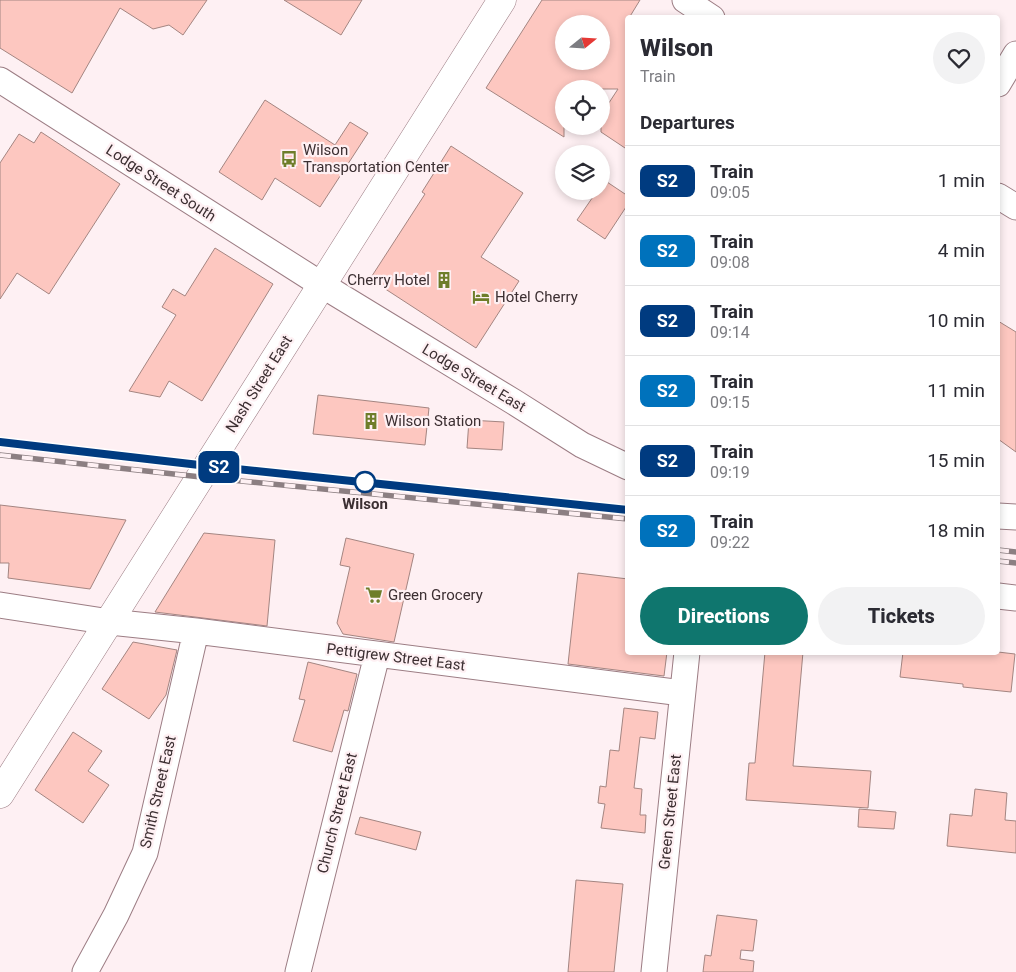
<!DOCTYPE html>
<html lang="en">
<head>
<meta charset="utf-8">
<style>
  body { margin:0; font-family:Roboto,sans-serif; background:#f2f2f3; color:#2b2b33; height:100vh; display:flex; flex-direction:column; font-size:19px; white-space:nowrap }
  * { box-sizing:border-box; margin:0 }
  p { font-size:16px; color:#7c7c81 }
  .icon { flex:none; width:28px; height:28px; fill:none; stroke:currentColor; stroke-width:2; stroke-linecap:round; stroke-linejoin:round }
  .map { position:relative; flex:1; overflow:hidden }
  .side { position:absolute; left:625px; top:15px; width:375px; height:640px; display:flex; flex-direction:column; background:#fff; border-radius:5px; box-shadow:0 2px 8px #0003 }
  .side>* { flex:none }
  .badge { padding:0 10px; border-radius:8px; font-size:18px; line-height:32px }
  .needle { width:32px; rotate:72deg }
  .buttons { position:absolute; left:555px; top:15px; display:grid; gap:10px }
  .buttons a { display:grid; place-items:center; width:55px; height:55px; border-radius:50%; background:#fff; box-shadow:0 2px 8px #0003; font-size:25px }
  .map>.badge { position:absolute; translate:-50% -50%; box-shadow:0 0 0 2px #fff }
  h2 { padding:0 15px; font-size:19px; line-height:45px }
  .round { display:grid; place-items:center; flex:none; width:52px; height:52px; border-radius:26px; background:#f2f2f3 }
  .head { display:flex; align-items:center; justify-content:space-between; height:85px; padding:0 15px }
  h1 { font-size:24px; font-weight:800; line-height:38px }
  .action { display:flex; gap:10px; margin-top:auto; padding:10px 15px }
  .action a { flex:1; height:58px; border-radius:30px; background:#0f766e; color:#fff; font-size:20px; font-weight:800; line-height:58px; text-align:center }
  .action a+a { background:#f2f2f3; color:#2b2b33 }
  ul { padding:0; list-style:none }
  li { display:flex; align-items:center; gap:15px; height:70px; padding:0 15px; border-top:1px solid #e1e1e2 }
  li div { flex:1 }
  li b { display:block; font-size:19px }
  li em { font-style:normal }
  li .badge { min-width:55px; font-weight:700; text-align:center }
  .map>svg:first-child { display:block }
  .building { fill:#fdc7c0; stroke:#a48581; fill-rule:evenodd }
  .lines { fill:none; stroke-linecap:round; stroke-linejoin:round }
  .minor-casing { stroke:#9c7d84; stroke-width:27 }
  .major-casing { stroke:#9c7d84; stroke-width:29 }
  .minor { stroke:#fff; stroke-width:25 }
  .major { stroke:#fff; stroke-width:28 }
  .rail-casing { stroke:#8c7f82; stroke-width:5.5 }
  .rail { stroke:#fef0f3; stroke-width:4; stroke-dasharray:11; stroke-linecap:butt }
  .line-casing { stroke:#fff; stroke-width:11 }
  .line { stroke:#003b80; stroke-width:8 }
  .stop-dot { fill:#fff; stroke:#003b80; stroke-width:2.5 }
  .labels { text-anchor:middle; stroke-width:4.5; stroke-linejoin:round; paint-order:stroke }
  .poi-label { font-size:15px; fill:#3c2f32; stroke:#fef0f3; text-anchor:start }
  .street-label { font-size:15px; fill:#3c2f32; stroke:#fef0f3 }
  .stop-label { font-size:15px; font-weight:bold; fill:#3c2f32; stroke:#fef0f3 }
</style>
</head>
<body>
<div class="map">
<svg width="1016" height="972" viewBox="0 0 1016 972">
  <rect width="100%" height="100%" fill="#fef0f3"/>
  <!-- building -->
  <path class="building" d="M0,0h207l-24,35 -14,-10 -16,4 -33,-21 -48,85 -72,-45z
    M284,0h78l-21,35z
    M542,0h98l-11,18h-1v132l-27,-18v-17l17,-26h-54v48l-78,-49zM564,24h37v37h-37z
    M265,100l70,45 15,-23 18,11 -48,74 -45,-29 -13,22 -43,-28z
    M41,132l79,52 -71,110 -32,-21 -17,26v-136l19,-29 15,9z
    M451,146l72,47 -42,64 38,24 -43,67 -106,-69 55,-85 -3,-2z
    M604,180l24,16v8l-23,35 -28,-19 20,-29h4v-7z
    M215,248l58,36 -71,117 -33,-20 -9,16 -31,-6 47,-76 -14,-8 11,-18 12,7z
    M998,321l18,11v120l-18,-13z
    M318,395l111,13 -4,37 -112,-11z
    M469,420l35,2 -2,28 -35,-2z
    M0,505l126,15 -36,69 -82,-11 1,-15h-9z
    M204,533l71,7 -8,86 -112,-14z
    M346,538l68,16 -20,88 -51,-8 -6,-11 13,-56 -10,-2z
    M578,573l50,6v73h39l-3,24 -96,-12z
    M133,642l44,8 -11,45 -17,24 -47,-30z
    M765,652h38l-10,114 78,5 -3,37 -122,-8 3,-37h6z
    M903,652h95l17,2 -4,38 -48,-5v-3l-63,-7z
    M308,662l49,12 -9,37 -4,-1 -12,42 -39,-11 12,-41 -6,-1z
    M624,708l34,4 -3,27 -15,-2 -6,51 8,1 -2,26h6l-1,18 -44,-5 4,-24 -7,-1 2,-17 6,1 4,-37 9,1z
    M73,732l29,19 -14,20 21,14 -26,38 -48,-33z
    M975,789l32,4 -2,27 11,1v32l-69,-7 3,-32 22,2z
    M859,809l37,3 -2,17 -36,-2z
    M360,817l61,15 -5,18 -61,-16z
    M576,880l47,4 -9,88h-46z
    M717,915l40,5 -4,31 -12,-1 -1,9 14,2 -1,11h-50l2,-17 6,1z"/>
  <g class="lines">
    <!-- minor casing -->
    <g class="minor-casing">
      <path id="minor" d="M685,0l27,18
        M0,80l322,205 192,117 68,43 46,22
        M998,84l18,-30
        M998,196l18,11
        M998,516l18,1
        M998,596l18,2
        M0,605l110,17 86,9 486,62
        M85,972l31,-57 29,-62 51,-222
        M298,972l79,-317
        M654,972l33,-320"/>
    </g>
    <!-- major casing -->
    <g class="major-casing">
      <path id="major" d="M0,794l502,-794"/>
    </g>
    <!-- minor -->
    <use href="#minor" class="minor"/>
    <!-- major -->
    <use href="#major" class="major"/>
    <!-- rail casing -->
    <g class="rail-casing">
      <path id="rail" d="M0,442l208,24 420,44
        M0,455l201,22 427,42
        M998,550l18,2
        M998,561l18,2"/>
    </g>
    <!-- rail -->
    <use href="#rail" class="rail"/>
  </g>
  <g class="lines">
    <!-- line casing -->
    <g class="line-casing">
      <path id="line" d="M0,442l208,24 420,44"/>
    </g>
    <!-- line -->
    <use href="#line" class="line"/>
  </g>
  <!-- icons -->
  <defs>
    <g id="bus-bare" transform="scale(1.35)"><path d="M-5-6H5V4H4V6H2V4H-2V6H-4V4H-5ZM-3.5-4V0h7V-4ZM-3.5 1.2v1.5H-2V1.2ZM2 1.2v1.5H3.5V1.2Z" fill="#6e7d2a" stroke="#fef0f3" stroke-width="2.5" paint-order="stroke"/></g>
    <g id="building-bare" transform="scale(1.35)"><path d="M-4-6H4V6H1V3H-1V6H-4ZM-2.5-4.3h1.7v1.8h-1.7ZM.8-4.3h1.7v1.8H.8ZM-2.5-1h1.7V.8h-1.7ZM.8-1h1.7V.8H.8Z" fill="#6e7d2a" stroke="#fef0f3" stroke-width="2.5" paint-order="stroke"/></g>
    <g id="hotel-bare" transform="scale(1.35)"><path d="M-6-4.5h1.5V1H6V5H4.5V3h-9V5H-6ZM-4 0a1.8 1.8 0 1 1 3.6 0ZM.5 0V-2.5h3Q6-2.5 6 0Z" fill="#6e7d2a" stroke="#fef0f3" stroke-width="2.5" paint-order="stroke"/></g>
    <g id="supermarket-bare" transform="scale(1.35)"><path d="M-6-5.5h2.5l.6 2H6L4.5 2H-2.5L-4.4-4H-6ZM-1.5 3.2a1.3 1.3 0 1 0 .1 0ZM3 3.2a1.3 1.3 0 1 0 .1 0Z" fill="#6e7d2a" stroke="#fef0f3" stroke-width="2.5" paint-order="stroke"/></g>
  </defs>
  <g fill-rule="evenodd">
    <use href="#bus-bare" x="289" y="159"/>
    <use href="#building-bare" x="444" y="280"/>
    <use href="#hotel-bare" x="481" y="297"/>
    <use href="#building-bare" x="371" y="421"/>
    <use href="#supermarket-bare" x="374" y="595"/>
  </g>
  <!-- markers -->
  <circle class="stop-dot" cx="365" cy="482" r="10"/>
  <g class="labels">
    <!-- poi labels -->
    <g class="poi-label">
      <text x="303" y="155">Wilson<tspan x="303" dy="17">Transportation Center</tspan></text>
      <text x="430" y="285" text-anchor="end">Cherry Hotel</text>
      <text x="495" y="302">Hotel Cherry</text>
      <text x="385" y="426">Wilson Station</text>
      <text x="388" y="600">Green Grocery</text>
    </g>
    <!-- street labels -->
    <g class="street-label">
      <text transform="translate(161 183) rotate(33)" y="5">Lodge Street South</text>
      <text transform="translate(474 378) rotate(31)" y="5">Lodge Street East</text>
      <text transform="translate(259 384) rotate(-58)" y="5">Nash Street East</text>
      <text transform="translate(396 657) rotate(7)" y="5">Pettigrew Street East</text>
      <text transform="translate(158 792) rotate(-77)" y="5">Smith Street East</text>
      <text transform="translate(670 812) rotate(-84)" y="5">Green Street East</text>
      <text transform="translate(337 813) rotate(-76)" y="5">Church Street East</text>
    </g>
    <!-- stop labels -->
    <g class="stop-label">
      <text x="365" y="509">Wilson</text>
    </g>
  </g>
</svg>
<div class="buttons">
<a><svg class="needle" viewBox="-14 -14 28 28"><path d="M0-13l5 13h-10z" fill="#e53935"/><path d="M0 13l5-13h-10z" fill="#7c7c81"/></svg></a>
<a><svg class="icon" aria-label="locate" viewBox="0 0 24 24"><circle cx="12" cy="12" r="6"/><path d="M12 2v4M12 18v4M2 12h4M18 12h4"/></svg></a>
<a><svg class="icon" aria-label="layers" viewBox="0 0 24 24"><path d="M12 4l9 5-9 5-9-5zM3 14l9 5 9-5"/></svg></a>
</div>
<b class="badge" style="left:219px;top:467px;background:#003b80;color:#fff">S2</b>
<section class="side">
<div class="head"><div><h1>Wilson</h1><p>Train</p></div><a class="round"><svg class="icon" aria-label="heart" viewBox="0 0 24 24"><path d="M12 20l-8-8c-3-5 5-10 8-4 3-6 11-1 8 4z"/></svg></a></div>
<h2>Departures</h2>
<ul>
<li><span class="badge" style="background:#003b80;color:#fff">S2</span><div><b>Train</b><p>09:05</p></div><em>1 min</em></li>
<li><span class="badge" style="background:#0072bc;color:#fff">S2</span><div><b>Train</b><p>09:08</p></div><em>4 min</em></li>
<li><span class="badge" style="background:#003b80;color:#fff">S2</span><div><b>Train</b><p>09:14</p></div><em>10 min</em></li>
<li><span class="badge" style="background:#0072bc;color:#fff">S2</span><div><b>Train</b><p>09:15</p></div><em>11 min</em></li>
<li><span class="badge" style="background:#003b80;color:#fff">S2</span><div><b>Train</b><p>09:19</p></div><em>15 min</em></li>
<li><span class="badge" style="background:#0072bc;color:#fff">S2</span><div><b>Train</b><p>09:22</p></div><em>18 min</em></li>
</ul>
<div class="action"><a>Directions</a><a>Tickets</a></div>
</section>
</div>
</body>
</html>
